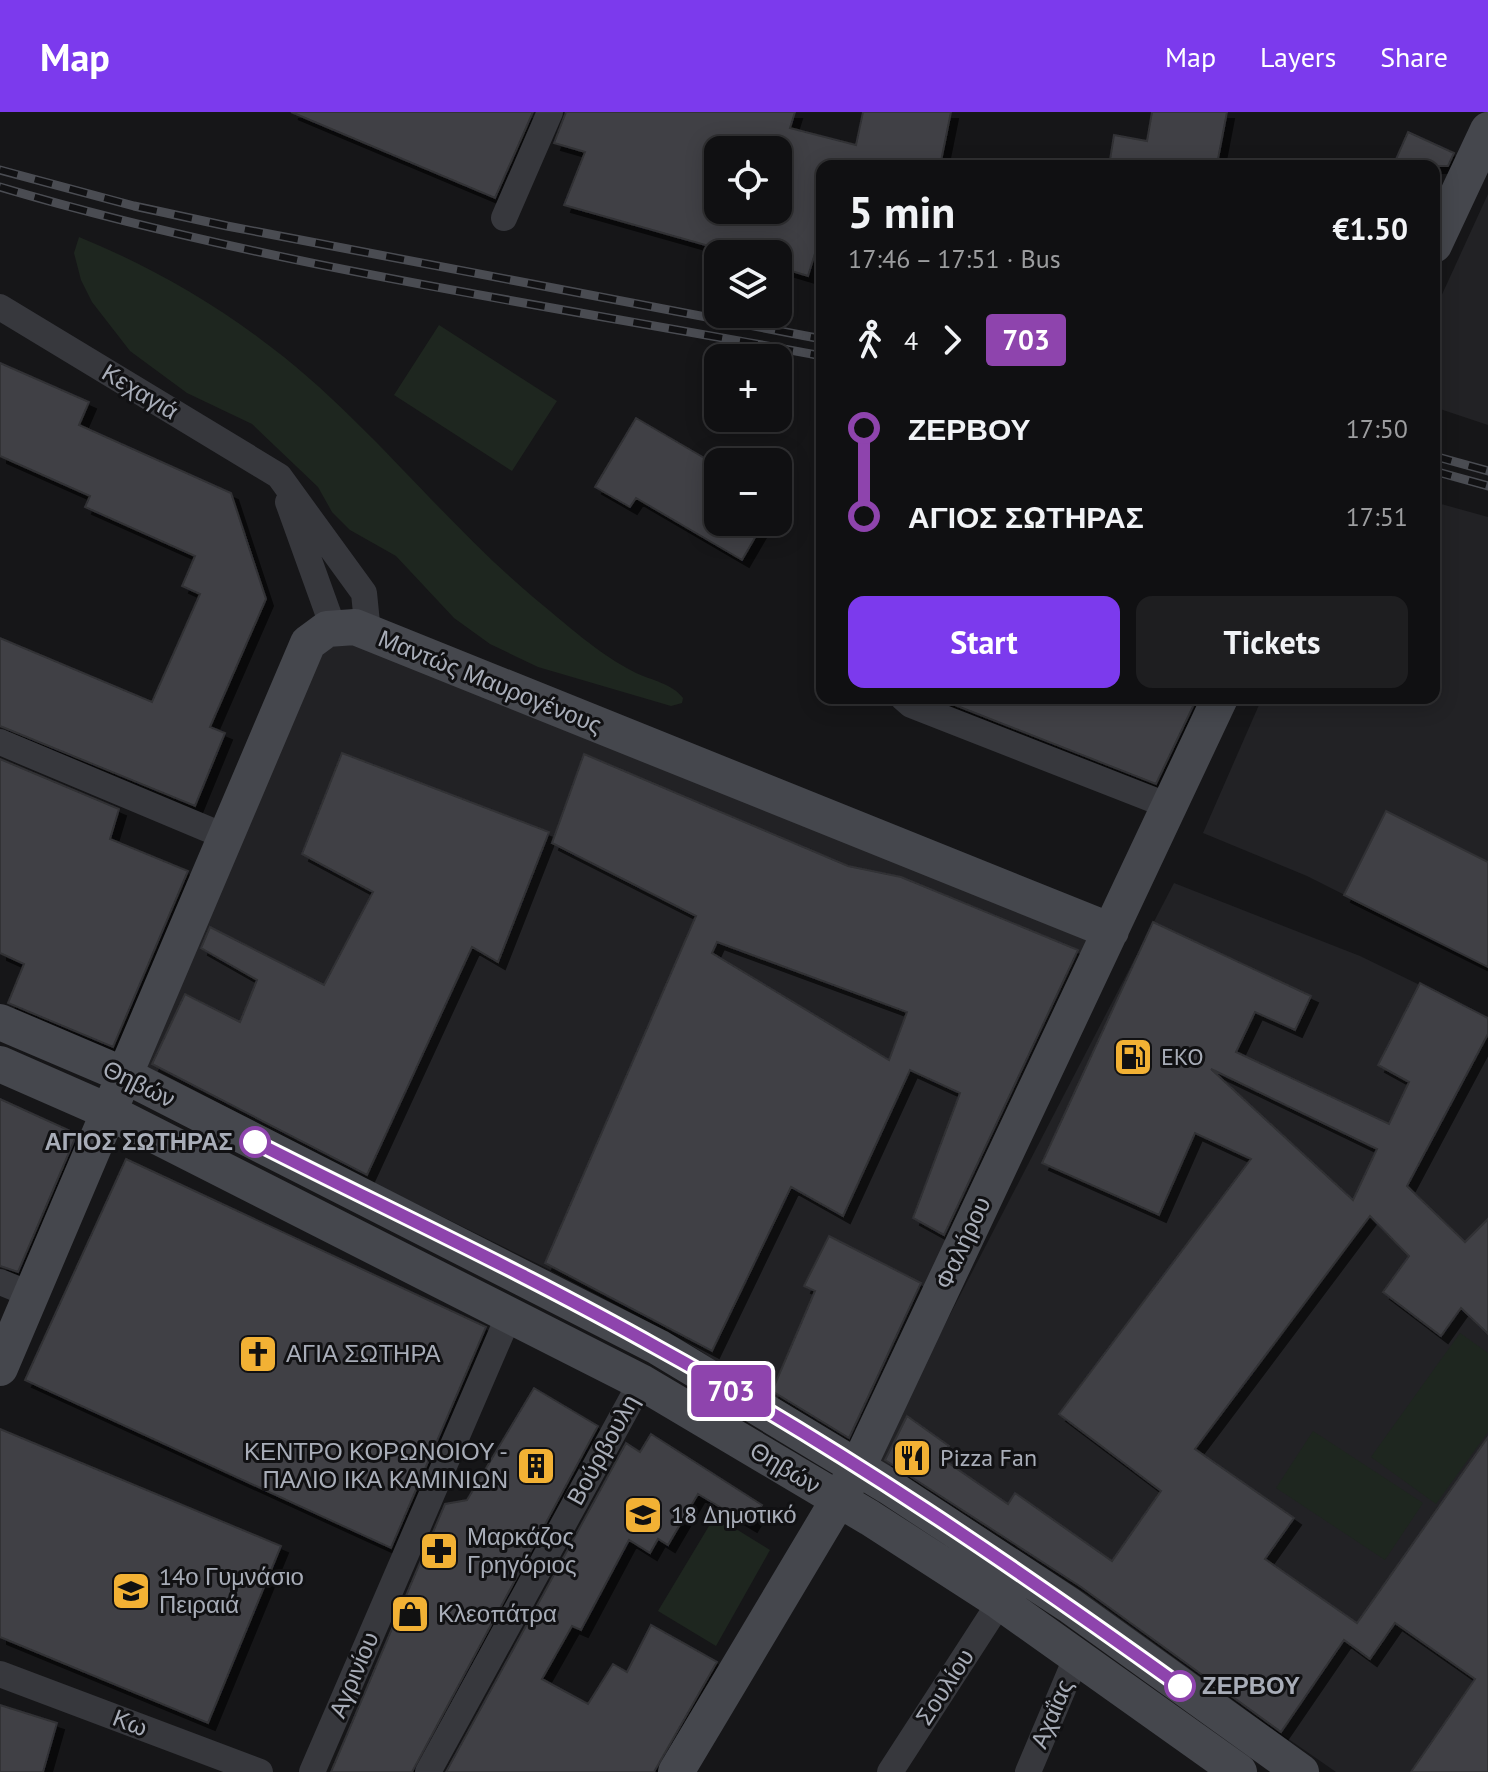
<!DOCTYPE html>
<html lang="en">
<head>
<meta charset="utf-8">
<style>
  body { margin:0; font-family:"PT Sans",sans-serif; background:#1e1e20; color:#f1f3f6; height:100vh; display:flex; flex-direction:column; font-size:30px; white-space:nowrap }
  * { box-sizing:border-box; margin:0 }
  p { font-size:26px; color:#9c9d9f }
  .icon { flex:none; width:44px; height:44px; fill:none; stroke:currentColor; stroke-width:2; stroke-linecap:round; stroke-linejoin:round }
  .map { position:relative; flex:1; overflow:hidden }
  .details { position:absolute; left:816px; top:48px; width:624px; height:544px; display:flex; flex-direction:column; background:#101012; border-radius:16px; box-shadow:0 4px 20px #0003,0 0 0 2px #303032 }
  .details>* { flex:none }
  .badge { padding:0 16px; border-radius:6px; font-size:28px; line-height:52px }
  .controls { position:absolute; left:704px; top:24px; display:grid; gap:16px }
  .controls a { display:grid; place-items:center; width:88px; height:88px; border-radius:16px; background:#101012; box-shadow:0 4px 20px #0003,0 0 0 2px #303032; font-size:40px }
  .map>.badge { position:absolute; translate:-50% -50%; box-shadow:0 0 0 4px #fff }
  .legs { display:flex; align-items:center; gap:12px; height:88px; padding:0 32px; font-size:26px }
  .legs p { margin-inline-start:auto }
  .overview { display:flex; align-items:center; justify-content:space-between; height:136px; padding:0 32px }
  h1 { font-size:44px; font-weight:800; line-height:60px }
  .cta { display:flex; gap:16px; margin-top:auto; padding:16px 32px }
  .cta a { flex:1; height:92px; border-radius:16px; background:#7c3aed; color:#fff; font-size:32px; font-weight:800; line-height:92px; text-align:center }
  .cta a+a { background:#1e1e20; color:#f1f3f6 }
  ul { padding:0 32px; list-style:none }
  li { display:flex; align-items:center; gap:28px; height:88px; font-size:30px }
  li i { display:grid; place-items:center; width:12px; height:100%; margin:0 10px; background:currentColor }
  li i::after { content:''; width:20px; height:20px; margin:-10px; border:6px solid; border-radius:50%; background:#101012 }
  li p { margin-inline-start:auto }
  li:first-child i { background:linear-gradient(#0000 50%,currentColor 0) }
  li:last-child i { background:linear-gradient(currentColor 50%,#0000 0) }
  header { display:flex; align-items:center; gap:48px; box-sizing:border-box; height:112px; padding:0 40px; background:#7c3aed; color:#fff }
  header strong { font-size:38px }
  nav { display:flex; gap:44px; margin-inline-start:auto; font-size:28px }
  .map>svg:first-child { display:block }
  .built { fill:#222225 }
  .green { fill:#1e261f }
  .building { fill:#404145; stroke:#303034; stroke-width:2; fill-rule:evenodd; filter:url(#shadow) }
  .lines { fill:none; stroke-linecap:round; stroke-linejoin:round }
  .street { stroke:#37383d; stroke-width:26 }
  .secondary { stroke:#45474d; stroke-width:36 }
  .rail-casing { stroke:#4a4c52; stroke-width:9 }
  .rail { stroke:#111113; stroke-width:6; stroke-dasharray:18; stroke-linecap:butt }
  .line-1-casing { stroke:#fff; stroke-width:18 }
  .line-1 { stroke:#8e44ad; stroke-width:12 }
  .stop-1-dot { fill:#fff; stroke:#8e44ad; stroke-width:4 }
  .labels { text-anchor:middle; stroke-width:6; stroke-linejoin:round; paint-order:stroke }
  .street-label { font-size:24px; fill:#a8adb8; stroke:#111113 }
  .poi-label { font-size:24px; fill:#a8adb8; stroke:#111113; text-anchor:start }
  .stop-label { font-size:24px; font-weight:bold; fill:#a8adb8; stroke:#111113; text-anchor:end }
</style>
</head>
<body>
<header>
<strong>Map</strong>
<nav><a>Map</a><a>Layers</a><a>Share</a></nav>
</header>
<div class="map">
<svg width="1488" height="1660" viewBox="0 0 1488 1660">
  <defs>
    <filter id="shadow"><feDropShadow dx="7" dy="7" stdDeviation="0" flood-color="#0009"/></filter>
  </defs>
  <rect width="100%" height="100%" fill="#161618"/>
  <!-- built -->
  <path class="built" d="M1488,82v231l-54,-18v-95z
    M1434,390l54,15v450l-181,-91 -104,-43 59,-135h172z
    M339,525l762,309 -249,503 -198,-128 -516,-254 176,-407z
    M1174,771l186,73 128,62v754h-152l-240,-166 -222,-145z"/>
  <!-- green -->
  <path class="green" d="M79,125c64,26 125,60 180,101 102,74 178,178 274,259 32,26 65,57 103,76 15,7 37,11 47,25l-1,5 -11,3 -133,-39 -48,-23 -36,-26 -58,-62 -46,-26 -18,-18 -14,-25 -66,-63 -65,-31 -57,-42 -38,-49 -11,-22 -7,-27z
    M439,213l118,76 -45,70 -118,-76z
    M1460,1221l28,20v79l-52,72 -65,-47z
    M1313,1319l110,72 -38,57 -109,-72z
    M715,1404l55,34 -54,96 -58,-35z"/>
  <!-- building -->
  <path class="building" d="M291,0h242l-38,86z
    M566,0h229l-5,16 66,17 7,-33h88l-11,54h-118v65l-14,45 -30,-9v-13h-41l-173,-49 21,-53 -31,-9zM718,38h60v60h-60z
    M1152,0h75l-9,47 -39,7h-70l5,-31 33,6z
    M1408,20l46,21 -6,13h-55z
    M0,251l89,39 -10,23 152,68 35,106 -56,128 15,6 -30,73 -195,-80v-88l152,64 48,-108 -18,-8 13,-30 -110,-49 5,-11 -90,-40z
    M636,306l82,48v56h46l-22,38 -106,-62 -6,9 -35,-20z
    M937,586h260l-41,86z
    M342,641l207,79 -51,130 -26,-15 -105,228 -215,-111 33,-70 55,28 17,-42 -56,-32 9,-21 114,58 49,-93 -71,-38z
    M584,642l264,112 53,11 177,73 -134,285 -31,-17 47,-125 -50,-23 -67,146 -52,-29 -79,164 -167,-88 151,-347 -144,-73zM717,830l190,70 -18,48 -177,-107z
    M0,647l119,50 -9,30 78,32 -75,176 -105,-44 16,-39 -24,-11z
    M1386,699l102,51v105l-144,-72z
    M1153,810l158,74 -16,34 -40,-18 -19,40 153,72 20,-42 -31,-17 42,-82 68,35v16l-81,152 58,56 23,-23v115l-27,-26 -20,28 -58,-44 26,-36 -39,-40 -175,233 99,69 -29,41 92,64 131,-186v335h-77l64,-93 -80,-56 -25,36 -26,-19 -63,92 -200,-145 -196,-127 22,-44 42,30 -9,11 68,47 7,-11 97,68 49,-70 -102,-77 192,-255 -56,-26 -36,82 -117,-52zM1211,957l166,80 -24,51z
    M0,987l77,35 -59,138 -18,-6z
    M126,1047l360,168 -95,221 -366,-168z
    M829,1124l92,47 -72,155 -77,-47 43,-100 -11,-5z
    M534,1276l64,38 -186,346h-81l114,-268 22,-4z
    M0,1317l281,117 -73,177 -208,-86z
    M651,1322l111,71 -12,20 -52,-31 -30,51 -10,-6 -8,14 -21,-13 -48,90 -9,-4 -30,53 46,25 25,-40 14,8 24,-47 66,37 -63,110h-208l180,-329 14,9z
    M0,1593l57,18 -14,49h-43z"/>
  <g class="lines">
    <!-- street -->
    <path class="street" d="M504,106l46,-106
      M0,195l279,169 85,117 4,40
      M288,390l45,125
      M903,586l8,7 258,101
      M0,630l224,94
      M0,1170l32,13
      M0,1562l260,98
      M312,1660l198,-459
      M428,1660l213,-390
      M890,1660l110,-170
      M1028,1660l49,-116"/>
    <!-- secondary -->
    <path class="secondary" d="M1434,133l54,-115
      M0,910l122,52 536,273 230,139 181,119 232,167
      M0,952l107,47 534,271 229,136 130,84 239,170
      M0,1256l308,-725 19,-14 28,-2 756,304
      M676,1660l182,-305 362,-769"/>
    <!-- rail casing -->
    <g class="rail-casing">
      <path id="rail" d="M0,58l134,36 93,20 595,113
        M0,75c268,79 548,118 822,169
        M1434,344l54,15
        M1434,359l54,15"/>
    </g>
    <!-- rail -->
    <use href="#rail" class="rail"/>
  </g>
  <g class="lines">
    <!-- line-1 casing -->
    <g class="line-1-casing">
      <path id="line-1" d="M255,1030c134,68 272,132 403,206 182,100 354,217 522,338"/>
    </g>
    <!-- line-1 -->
    <use href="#line-1" class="line-1"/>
  </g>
  <!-- icons -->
  <defs>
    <g id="fuel-square" transform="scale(2)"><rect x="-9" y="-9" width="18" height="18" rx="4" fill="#f2b134" stroke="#111113"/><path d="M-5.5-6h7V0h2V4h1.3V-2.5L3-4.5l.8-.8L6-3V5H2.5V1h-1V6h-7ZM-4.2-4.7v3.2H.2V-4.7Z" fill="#111"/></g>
    <g id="church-square" transform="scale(2)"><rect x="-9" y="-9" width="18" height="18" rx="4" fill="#f2b134" stroke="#111113"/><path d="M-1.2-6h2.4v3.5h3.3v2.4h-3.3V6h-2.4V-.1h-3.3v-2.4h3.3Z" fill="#111"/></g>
    <g id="restaurant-square" transform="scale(2)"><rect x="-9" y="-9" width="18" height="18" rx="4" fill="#f2b134" stroke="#111113"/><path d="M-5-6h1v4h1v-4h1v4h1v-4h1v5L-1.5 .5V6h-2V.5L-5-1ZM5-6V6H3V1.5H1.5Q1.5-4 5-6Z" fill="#111"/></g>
    <g id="building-square" transform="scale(2)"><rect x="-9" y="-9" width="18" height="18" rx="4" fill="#f2b134" stroke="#111113"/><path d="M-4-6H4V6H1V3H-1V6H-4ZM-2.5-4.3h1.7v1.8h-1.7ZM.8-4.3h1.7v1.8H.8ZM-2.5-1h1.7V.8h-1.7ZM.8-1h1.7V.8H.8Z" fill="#111"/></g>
    <g id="school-square" transform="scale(2)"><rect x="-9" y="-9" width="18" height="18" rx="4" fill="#f2b134" stroke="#111113"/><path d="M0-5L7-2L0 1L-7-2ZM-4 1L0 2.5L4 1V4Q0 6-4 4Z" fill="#111"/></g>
    <g id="pharmacy-square" transform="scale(2)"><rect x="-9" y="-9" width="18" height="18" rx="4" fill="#f2b134" stroke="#111113"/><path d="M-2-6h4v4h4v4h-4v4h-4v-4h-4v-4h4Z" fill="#111"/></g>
    <g id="shop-square" transform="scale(2)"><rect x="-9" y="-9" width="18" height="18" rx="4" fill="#f2b134" stroke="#111113"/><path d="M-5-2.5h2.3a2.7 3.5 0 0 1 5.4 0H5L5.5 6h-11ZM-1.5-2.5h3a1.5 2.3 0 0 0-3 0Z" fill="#111"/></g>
  </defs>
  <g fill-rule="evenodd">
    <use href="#fuel-square" x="1133" y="945"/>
    <use href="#church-square" x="258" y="1242"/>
    <use href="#restaurant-square" x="912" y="1346"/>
    <use href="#building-square" x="536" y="1354"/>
    <use href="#school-square" x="643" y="1403"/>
    <use href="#pharmacy-square" x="439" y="1439"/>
    <use href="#school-square" x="131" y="1479"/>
    <use href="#shop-square" x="410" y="1502"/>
  </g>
  <!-- markers -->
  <g class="stop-1-dot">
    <circle cx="255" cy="1030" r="14"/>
    <circle cx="1180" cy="1574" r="14"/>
  </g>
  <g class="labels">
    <!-- street labels -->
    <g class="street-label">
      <text transform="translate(140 280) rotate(31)" y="8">Κεχαγιά</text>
      <text transform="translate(490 570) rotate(22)" y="8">Μαντώς Μαυρογένους</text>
      <text transform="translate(139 972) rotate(26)" y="8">Θηβών</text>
      <text transform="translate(963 1131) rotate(-65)" y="8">Φαλήρου</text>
      <text transform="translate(603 1338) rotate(-61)" y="8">Βούρβουλη</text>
      <text transform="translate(785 1356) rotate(31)" y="8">Θηβών</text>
      <text transform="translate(354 1563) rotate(-67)" y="8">Αγρινίου</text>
      <text transform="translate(945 1575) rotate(-57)" y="8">Σουλίου</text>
      <text transform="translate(1052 1602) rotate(-67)" y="8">Αχαΐας</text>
      <text transform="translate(130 1611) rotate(21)" y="8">Κω</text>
    </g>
    <!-- poi labels -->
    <g class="poi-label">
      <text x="1161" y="953">EKO</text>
      <text x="286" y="1250">ΑΓΙΑ ΣΩΤΗΡΑ</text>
      <text x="508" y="1348" text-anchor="end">ΚΕΝΤΡΟ ΚΟΡΩΝΟΙΟΥ -<tspan x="508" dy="28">ΠΑΛΙΟ ΙΚΑ ΚΑΜΙΝΙΩΝ</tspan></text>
      <text x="940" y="1354">Pizza Fan</text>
      <text x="671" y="1411">18 Δημοτικό</text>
      <text x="467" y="1433">Μαρκάζος<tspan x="467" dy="28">Γρηγόριος</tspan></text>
      <text x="159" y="1473">14ο Γυμνάσιο<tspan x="159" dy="28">Πειραιά</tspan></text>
      <text x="438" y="1510">Κλεοπάτρα</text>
    </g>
    <!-- stop labels -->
    <g class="stop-label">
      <text x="233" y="1038">ΑΓΙΟΣ ΣΩΤΗΡΑΣ</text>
      <text x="1202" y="1582" text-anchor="start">ΖΕΡΒΟΥ</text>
    </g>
  </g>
</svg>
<div class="controls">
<a><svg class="icon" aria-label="locate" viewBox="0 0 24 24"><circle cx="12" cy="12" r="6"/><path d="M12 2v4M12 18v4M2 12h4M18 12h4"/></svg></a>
<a><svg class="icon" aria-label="layers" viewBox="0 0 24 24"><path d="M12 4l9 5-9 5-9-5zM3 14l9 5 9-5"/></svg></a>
<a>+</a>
<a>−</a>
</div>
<b class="badge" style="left:731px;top:1279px;background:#8e44ad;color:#fff">703</b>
<section class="details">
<div class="overview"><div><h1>5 min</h1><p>17:46 – 17:51 · Bus</p></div><b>€1.50</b></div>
<div class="legs"><svg class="icon" aria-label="walk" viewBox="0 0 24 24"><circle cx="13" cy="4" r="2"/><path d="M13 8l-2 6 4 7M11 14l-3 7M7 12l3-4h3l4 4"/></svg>4<svg class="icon" aria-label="forward" viewBox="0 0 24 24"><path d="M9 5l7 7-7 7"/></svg><b class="badge" style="background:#8e44ad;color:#fff">703</b></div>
<ul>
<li><i style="color:#8e44ad"></i><b>ΖΕΡΒΟΥ</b><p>17:50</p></li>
<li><i style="color:#8e44ad"></i><b>ΑΓΙΟΣ ΣΩΤΗΡΑΣ</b><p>17:51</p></li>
</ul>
<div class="cta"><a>Start</a><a>Tickets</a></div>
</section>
</div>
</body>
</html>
